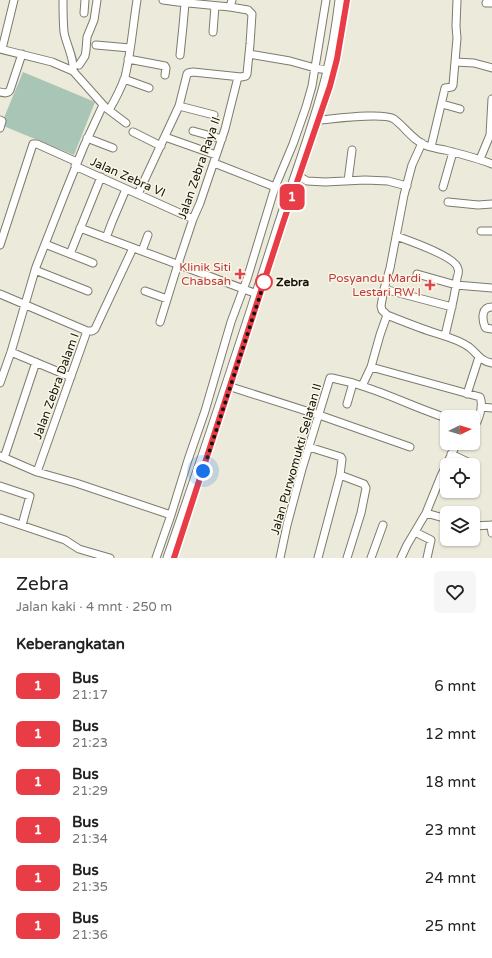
<!DOCTYPE html>
<html lang="id">
<head>
<meta charset="utf-8">
<style>
  body { margin:0; font-family:"Varela Round",sans-serif; background:#f6f6f6; color:#222; height:100vh; display:flex; flex-direction:column; font-size:15px; white-space:nowrap }
  * { box-sizing:border-box; margin:0 }
  p { font-size:13px; color:#767676 }
  .icon { flex:none; width:22px; height:22px; fill:none; stroke:currentColor; stroke-width:2; stroke-linecap:round; stroke-linejoin:round }
  .map { position:relative; height:558px; overflow:hidden }
  .side { display:flex; flex-direction:column; background:#fff; flex:1 }
  .side>* { flex:none }
  .badge { padding:0 8px; border-radius:6px; font-size:14px; line-height:26px }
  .needle { width:26px; rotate:85deg }
  .fabs { position:absolute; left:440px; top:410px; display:grid; gap:8px }
  .fabs a { display:grid; place-items:center; width:40px; height:40px; border-radius:6px; background:#fff; box-shadow:0 1px 3px #0004; font-size:20px }
  .you { position:absolute; width:20px; height:20px; margin:-10px; border:3px solid #fff; border-radius:50%; background:#1a73e8; box-shadow:0 0 0 6px #1a73e833 }
  .map>.badge { position:absolute; translate:-50% -50%; box-shadow:0 0 0 2px #fff }
  h2 { padding:0 16px; font-size:15px; line-height:36px }
  .round { display:grid; place-items:center; flex:none; width:42px; height:42px; border-radius:6px; background:#f6f6f6 }
  .overview { display:flex; align-items:center; justify-content:space-between; height:68px; padding:0 16px }
  h1 { font-size:19px; font-weight:600; line-height:30px }
  ul { padding:0; list-style:none }
  li { display:flex; align-items:center; gap:12px; height:48px; padding:0 16px }
  li div { flex:1 }
  li b { display:block; font-size:15px }
  li em { font-style:normal }
  li .badge { min-width:44px; font-weight:700; text-align:center }
  .map>svg:first-child { display:block }
  .green { fill:#a9c5b5 }
  .lines { fill:none; stroke-linecap:round; stroke-linejoin:round }
  .minor-casing { stroke:#7e7b6d; stroke-width:9 }
  .major-casing { stroke:#7e7b6d; stroke-width:11 }
  .minor { stroke:#fff; stroke-width:7 }
  .major { stroke:#fff; stroke-width:9 }
  .line-casing { stroke:#fff; stroke-width:9 }
  .line { stroke:#e83d46; stroke-width:6 }
  .walk { stroke:#13120d; stroke-width:4; stroke-dasharray:0 7.2 }
  .health-dot { fill:#e0444e; stroke:#faf7e7; stroke-width:1.5 }
  .stop-dot { fill:#fff; stroke:#e83d46; stroke-width:2 }
  .labels { text-anchor:middle; stroke-width:3; stroke-linejoin:round; paint-order:stroke }
  .street-label { font-size:12px; fill:#13120d; stroke:#faf7e7 }
  .health-label { font-size:12px; fill:#be3a42; stroke:#faf7e7; text-anchor:end }
  .stop-label { font-size:12px; font-weight:bold; fill:#13120d; stroke:#faf7e7; text-anchor:start }
</style>
</head>
<body>
<div class="map">
<svg width="492" height="558" viewBox="0 0 492 558">
  <rect width="100%" height="100%" fill="#eceada"/>
  <!-- green -->
  <path class="green" d="M23,72l72,30 -21,53 -73,-30z"/>
  <g class="lines">
    <!-- minor casing -->
    <g class="minor-casing">
      <path id="minor" d="M63,0c0,10 0,21 1,32 2,12 11,28 9,39
        M163,0l15,2 52,5
        M486,3h6
        M84,13l1,-13
        M213,32l2,-26
        M96,45l34,3
        M0,49l52,13 21,9 33,37 20,15
        M2,49l12,-49
        M249,54l41,7 25,7 13,2
        M180,55l3,-29 2,-23
        M128,59l37,7 1,2 -1,7
        M455,62l19,1 18,5
        M79,65l6,-9 1,-6 1,-13 7,-17 3,-20
        M124,79l25,9
        M0,92c4,1 8,2 10,-2l12,-36
        M442,104l18,5
        M179,106l35,9
        M109,110c6,-10 12,-22 16,-33 6,-25 8,-52 12,-77
        M0,120l2,1 -2,7
        M319,120c14,-1 64,-8 75,-1 12,9 19,22 33,27 6,2 12,3 18,4 16,4 32,8 47,14
        M193,131l29,8
        M133,132l28,14
        M165,137l51,18
        M87,138l26,10
        M422,143l-10,22 -8,30 -14,73 -6,21 -3,17 1,4 5,5c15,6 30,12 45,17 12,4 26,7 37,15 9,7 11,14 23,16
        M431,147l14,-59 7,-1 1,-2 4,-47 -1,-12 1,-26
        M480,159l10,-24 2,-36
        M214,163l61,24
        M75,166l118,53
        M299,176l8,5 18,1 40,-2 23,1 19,5
        M348,181l4,-31
        M443,187l10,-35
        M138,194l41,-88 8,-32 1,-1 5,-1 48,5 5,-1 1,-2 3,-30 2,-30 -4,-4 -18,-3 2,-7
        M448,202l30,3 14,-1
        M80,228l177,66
        M481,231h11
        M396,236c11,4 61,21 62,33 1,2 0,6 -1,9 -2,19 -8,39 -12,58
        M106,238l6,-16 14,-33
        M45,244l48,19
        M0,245l33,-101h4l40,18
        M142,251l6,-16
        M70,254l31,-77
        M35,270l53,21
        M417,274l39,11 36,3
        M384,289l68,18
        M145,291l22,8
        M0,294l87,37h5l3,-2 38,-81
        M492,307c-11,0 -10,12 -7,20l1,1 6,1
        M160,322l18,-58 15,-45 7,-16 25,-74 13,-52
        M11,352l60,25
        M371,367l109,30c3,7 0,18 -3,25h-4
        M0,383l11,-31 25,-85 29,-74 19,-47 19,-41
        M362,386c29,9 56,23 85,32
        M231,387l88,28 91,32
        M467,394l12,-37
        M347,404l6,-21
        M481,407l11,1
        M309,447l32,10 1,2 -2,16 -22,83
        M451,454l23,11
        M0,456l37,16 39,11 95,32
        M4,458l32,-96
        M37,472l50,-141
        M340,475l24,9 2,4 -5,25 -14,45
        M0,486l30,10 -8,29
        M426,513l21,6
        M0,518l65,22 14,9 31,9
        M491,525l1,8
        M473,526l19,-1
        M415,532l16,8 -4,18
        M156,558l15,-43 17,-55 17,-49 26,-89 16,-43 28,-92 18,-43 13,-37 6,-21 14,-86
        M280,558l7,-33 15,-56 28,-91h2l21,5 9,3 9,-19 9,-32 7,-20
        M371,558l12,-33
        M401,558l6,-13 19,-32 15,-37 16,-33"/>
    </g>
    <!-- major casing -->
    <g class="major-casing">
      <path id="major" d="M168,558c39,-112 76,-224 112,-336 16,-49 35,-98 47,-147 6,-25 10,-50 13,-75"/>
    </g>
    <!-- minor -->
    <use href="#minor" class="minor"/>
    <!-- major -->
    <use href="#major" class="major"/>
  </g>
  <g class="lines">
    <!-- line casing -->
    <g class="line-casing">
      <path id="line" d="M174,558l110,-338 46,-134 7,-27 10,-59"/>
    </g>
    <!-- line -->
    <use href="#line" class="line"/>
    <!-- walk -->
    <path class="walk" d="M203,471l62,-191 -1,2"/>
  </g>
  <!-- markers -->
  <g class="health-dot">
    <path d="M238 268h4v4h4v4h-4v4h-4v-4h-4v-4h4z"/>
    <path d="M428 279h4v4h4v4h-4v4h-4v-4h-4v-4h4z"/>
  </g>
  <circle class="stop-dot" cx="264" cy="282" r="8"/>
  <g class="labels">
    <!-- street labels -->
    <g class="street-label">
      <text transform="translate(199 168) rotate(-71)" y="4">Jalan Zebra Raya II</text>
      <text transform="translate(128 177) rotate(24)" y="4">Jalan Zebra VI</text>
      <text transform="translate(56 386) rotate(-70)" y="4">Jalan Zebra Dalam I</text>
      <text transform="translate(296 459) rotate(-74)" y="4">Jalan Purwomukti Selatan II</text>
    </g>
    <!-- health labels -->
    <g class="health-label">
      <text x="231" y="271">Klinik Siti<tspan x="231" dy="14">Chabsah</tspan></text>
      <text x="421" y="282">Posyandu Mardi<tspan x="421" dy="14">Lestari RW I</tspan></text>
    </g>
    <!-- stop labels -->
    <g class="stop-label">
      <text x="276" y="286">Zebra</text>
    </g>
  </g>
</svg>
<div class="fabs">
<a><svg class="needle" viewBox="-14 -14 28 28"><path d="M0-13l5 13h-10z" fill="#e53935"/><path d="M0 13l5-13h-10z" fill="#767676"/></svg></a>
<a><svg class="icon" aria-label="locate" viewBox="0 0 24 24"><circle cx="12" cy="12" r="6"/><path d="M12 2v4M12 18v4M2 12h4M18 12h4"/></svg></a>
<a><svg class="icon" aria-label="layers" viewBox="0 0 24 24"><path d="M12 4l9 5-9 5-9-5zM3 14l9 5 9-5"/></svg></a>
</div>
<div class="you" style="left:203px;top:471px"></div>
<b class="badge" style="left:292px;top:197px;background:#e83d46;color:#fff">1</b>
</div>
<section class="side">
<div class="overview"><div><h1>Zebra</h1><p>Jalan kaki · 4 mnt · 250 m</p></div><a class="round"><svg class="icon" aria-label="heart" viewBox="0 0 24 24"><path d="M12 20l-8-8c-3-5 5-10 8-4 3-6 11-1 8 4z"/></svg></a></div>
<h2>Keberangkatan</h2>
<ul>
<li><span class="badge" style="background:#e83d46;color:#fff">1</span><div><b>Bus</b><p>21:17</p></div><em>6 mnt</em></li>
<li><span class="badge" style="background:#e83d46;color:#fff">1</span><div><b>Bus</b><p>21:23</p></div><em>12 mnt</em></li>
<li><span class="badge" style="background:#e83d46;color:#fff">1</span><div><b>Bus</b><p>21:29</p></div><em>18 mnt</em></li>
<li><span class="badge" style="background:#e83d46;color:#fff">1</span><div><b>Bus</b><p>21:34</p></div><em>23 mnt</em></li>
<li><span class="badge" style="background:#e83d46;color:#fff">1</span><div><b>Bus</b><p>21:35</p></div><em>24 mnt</em></li>
<li><span class="badge" style="background:#e83d46;color:#fff">1</span><div><b>Bus</b><p>21:36</p></div><em>25 mnt</em></li>
</ul>
</section>
</body>
</html>
